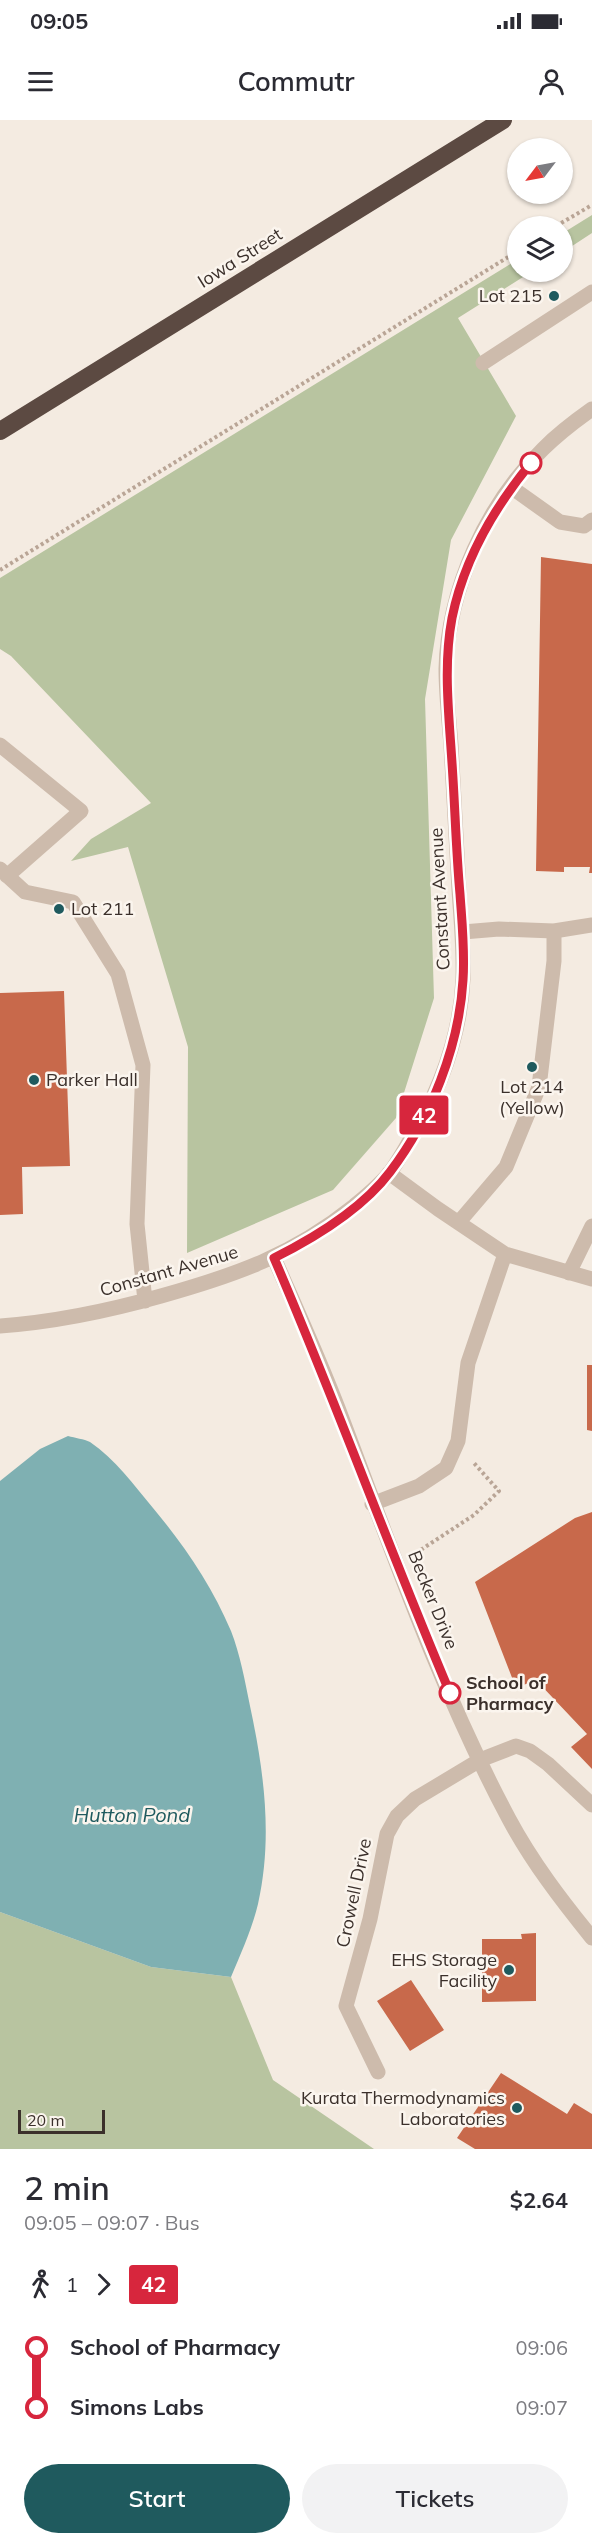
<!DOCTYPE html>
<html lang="en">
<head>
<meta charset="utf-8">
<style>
  body { margin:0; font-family:Mulish,sans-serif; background:#f2f2f3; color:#2b2b33; height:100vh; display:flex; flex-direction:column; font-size:22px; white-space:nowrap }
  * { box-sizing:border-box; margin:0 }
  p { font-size:20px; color:#7c7c81 }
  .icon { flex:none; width:33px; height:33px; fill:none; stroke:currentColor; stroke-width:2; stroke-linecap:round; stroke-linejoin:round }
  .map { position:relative; height:2029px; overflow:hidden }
  .side { display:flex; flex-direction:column; background:#fff; flex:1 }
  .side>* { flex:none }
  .badge { padding:0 12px; border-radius:4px; font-size:21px; line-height:39px }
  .needle { width:39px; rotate:238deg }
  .tools { position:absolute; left:507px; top:18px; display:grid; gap:12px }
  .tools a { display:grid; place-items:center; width:66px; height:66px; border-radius:50%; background:#fff; box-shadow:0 2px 4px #0004; font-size:30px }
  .scale { position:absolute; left:18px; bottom:15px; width:87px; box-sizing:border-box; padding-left:6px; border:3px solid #3b302b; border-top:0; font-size:16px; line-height:21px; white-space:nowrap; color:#3b302b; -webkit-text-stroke:4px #fbf5ee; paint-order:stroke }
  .map>.badge { position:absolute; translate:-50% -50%; box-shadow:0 0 0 3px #fff }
  .legs { display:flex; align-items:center; gap:9px; height:66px; padding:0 24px; font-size:20px }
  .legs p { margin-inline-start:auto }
  .summary { display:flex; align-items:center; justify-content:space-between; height:102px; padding:0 24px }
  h1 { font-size:33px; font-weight:600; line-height:45px }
  .action { display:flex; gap:12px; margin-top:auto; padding:12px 24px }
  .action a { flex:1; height:69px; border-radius:36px; background:#1f5a5e; color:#fff; font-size:24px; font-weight:600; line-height:69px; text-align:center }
  .action a+a { background:#f2f2f3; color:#2b2b33 }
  ul { padding:0 24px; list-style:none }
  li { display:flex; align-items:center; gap:21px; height:60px; font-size:22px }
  li i { display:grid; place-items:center; width:9px; height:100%; margin:0 8px; background:currentColor }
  li i::after { content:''; width:15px; height:15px; margin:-8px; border:4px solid; border-radius:50%; background:#fff }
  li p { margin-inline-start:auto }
  li:first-child i { background:linear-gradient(#0000 50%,currentColor 0) }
  li:last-child i { background:linear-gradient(currentColor 50%,#0000 0) }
  .status { display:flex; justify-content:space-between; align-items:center; height:42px; padding:0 30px; background:#fff; direction:ltr }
  .status svg { height:16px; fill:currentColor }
  header { display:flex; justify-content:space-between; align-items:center; height:78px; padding:0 24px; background:#fff; font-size:27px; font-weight:600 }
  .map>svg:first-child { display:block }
  .green { fill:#b8c4a0 }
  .water { fill:#7fb0b2 }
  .building { fill:#c8694b }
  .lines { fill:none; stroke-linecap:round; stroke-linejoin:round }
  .path { stroke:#b9a596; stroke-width:4; stroke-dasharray:3 3; stroke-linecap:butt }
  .minor { stroke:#cdbbac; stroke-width:15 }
  .highway { stroke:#5c4a42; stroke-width:18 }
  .line-1-casing { stroke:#fff; stroke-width:14 }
  .line-1 { stroke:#d7263d; stroke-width:9 }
  .poi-dot { fill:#1f5a5e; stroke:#fbf5ee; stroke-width:2 }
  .stop-1-dot { fill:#fff; stroke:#d7263d; stroke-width:3 }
  .labels { text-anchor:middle; stroke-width:5; stroke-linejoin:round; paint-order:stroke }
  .street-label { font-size:18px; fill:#3b302b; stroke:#fbf5ee }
  .poi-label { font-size:18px; fill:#3b302b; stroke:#fbf5ee; text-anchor:end }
  .stop-label { font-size:18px; font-weight:bold; fill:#3b302b; stroke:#fbf5ee; text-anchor:start }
  .water-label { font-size:20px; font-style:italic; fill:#1f5a5e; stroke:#fbf5ee }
</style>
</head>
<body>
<div class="status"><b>09:05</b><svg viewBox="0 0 49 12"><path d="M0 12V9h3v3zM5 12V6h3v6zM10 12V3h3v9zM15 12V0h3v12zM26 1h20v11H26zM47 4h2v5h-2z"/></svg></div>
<header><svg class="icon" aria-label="menu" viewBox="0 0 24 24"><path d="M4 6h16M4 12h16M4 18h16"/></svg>Commutr<svg class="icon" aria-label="person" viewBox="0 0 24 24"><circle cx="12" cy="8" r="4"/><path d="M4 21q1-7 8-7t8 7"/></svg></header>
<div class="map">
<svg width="592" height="2029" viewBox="0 0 592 2029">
  <rect width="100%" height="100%" fill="#f4ebe1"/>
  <!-- green -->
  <path class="green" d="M592,95v18l-29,19v-19z
    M517,140l1,12h13l-73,46 58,98 -65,124 -26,159 9,299 -38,120 -63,72 -146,63 1,-206 -60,-200 -57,14 20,-22 60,-36 -140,-147 -11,-7v-71z
    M0,1792l151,55 80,10 42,103 101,69h-374z"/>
  <!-- water -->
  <path class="water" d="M68,1316c7,2 16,3 22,6 25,17 44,43 63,66 31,37 59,78 78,123 9,23 14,50 19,75 14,66 23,131 8,198 -6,25 -17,49 -27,73l-80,-10 -151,-55v-431l40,-32z"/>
  <!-- building -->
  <path class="building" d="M541,437l51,7v309h-3l1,-6h-26v5l-28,-1z
    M64,871l6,175 -48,1 1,47 -23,1v-222z
    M587,1245h5v66l-5,-1z
    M592,1392v257l-21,-22 16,-13 -51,-54 -20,8 -41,-106 100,-64z
    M536,1813v68l-54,1v-63h40l-1,-5z
    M411,1860l33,50 -34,21 -33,-50z
    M501,1953l66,41 7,-11 18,11v35h-117l-18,-11z"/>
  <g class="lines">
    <!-- path -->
    <path class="path" d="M556,106l36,-21
      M0,450l518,-319
      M416,1433l58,-38 25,-24 -26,-29"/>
    <!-- minor -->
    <path class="minor" d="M483,243l109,-71
      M511,367l49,35 24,4 8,-6
      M0,625l81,66 -74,65
      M0,749l25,23 48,10 45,72 25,91 -6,159 8,77
      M463,812l36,-3 55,2 38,-6
      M389,1053l49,36 67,45 87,25
      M459,1102l47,-55 33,-80 15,-126v-30
      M274,1138c22,50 45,100 64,150 53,139 101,280 171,411 23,43 53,82 83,119
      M569,1153l23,-47
      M0,1206c55,-4 108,-15 161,-30 75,-21 132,-41 193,-90 12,-10 27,-22 37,-35 13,-18 24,-40 35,-60 21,-40 35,-87 37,-132 1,-30 -2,-59 -4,-89 -3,-48 -5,-97 -8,-145 -2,-25 -5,-51 -5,-76 2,-80 40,-164 97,-220 15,-15 32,-28 49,-40
      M372,1384l47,-18 27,-18 12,-27 10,-78 37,-109
      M378,1952l-32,-66 24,-87 17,-85 10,-18 18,-17 65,-39 36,-14 14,5 18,13 44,41"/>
    <!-- highway -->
    <path class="highway" d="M0,311l503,-311"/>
  </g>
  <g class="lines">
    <!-- line-1 casing -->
    <g class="line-1-casing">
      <path id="line-1" d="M450,1573c-61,-144 -114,-291 -176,-435 40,-20 89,-50 116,-86 41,-54 69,-125 73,-192 2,-29 -1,-57 -3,-86 -4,-44 -5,-88 -8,-131 -3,-48 -9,-97 0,-145 12,-59 41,-109 79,-155"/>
    </g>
    <!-- line-1 -->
    <use href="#line-1" class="line-1"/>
  </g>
  <!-- markers -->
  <g class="poi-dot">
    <circle cx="554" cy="176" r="6"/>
    <circle cx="59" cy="789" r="6"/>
    <circle cx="532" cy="947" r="6"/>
    <circle cx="34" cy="960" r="6"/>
    <circle cx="509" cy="1850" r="6"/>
    <circle cx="517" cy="1988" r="6"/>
  </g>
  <g class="stop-1-dot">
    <circle cx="531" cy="343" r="10"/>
    <circle cx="450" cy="1573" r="10"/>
  </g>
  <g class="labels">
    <!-- street labels -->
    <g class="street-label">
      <text transform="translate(240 138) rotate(-32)" y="6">Iowa Street</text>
      <text transform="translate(440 779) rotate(-93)" y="6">Constant Avenue</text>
      <text transform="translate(169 1151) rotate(-16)" y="6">Constant Avenue</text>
      <text transform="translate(433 1480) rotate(68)" y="6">Becker Drive</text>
      <text transform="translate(354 1773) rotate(-78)" y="6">Crowell Drive</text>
    </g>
    <!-- poi labels -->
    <g class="poi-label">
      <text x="542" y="182">Lot 215</text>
      <text x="71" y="795" text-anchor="start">Lot 211</text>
      <text x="46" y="966" text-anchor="start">Parker Hall</text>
      <text x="532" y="973" text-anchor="middle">Lot 214<tspan x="532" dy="21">(Yellow)</tspan></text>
      <text x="497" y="1846">EHS Storage<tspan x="497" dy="21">Facility</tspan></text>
      <text x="505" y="1984">Kurata Thermodynamics<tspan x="505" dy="21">Laboratories</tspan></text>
    </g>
    <!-- stop labels -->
    <g class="stop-label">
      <text x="466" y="1569">School of<tspan x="466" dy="21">Pharmacy</tspan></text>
    </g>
    <!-- water labels -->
    <g class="water-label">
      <text x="132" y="1702">Hutton Pond</text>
    </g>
  </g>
</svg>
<div class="tools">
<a><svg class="needle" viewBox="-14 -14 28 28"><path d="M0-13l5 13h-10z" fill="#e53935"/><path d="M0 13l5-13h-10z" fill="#7c7c81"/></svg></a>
<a><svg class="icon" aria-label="layers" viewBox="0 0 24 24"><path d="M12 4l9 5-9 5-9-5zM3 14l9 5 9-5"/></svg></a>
</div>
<div class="scale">20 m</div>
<b class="badge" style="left:424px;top:995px;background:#d7263d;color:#fff">42</b>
</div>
<section class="side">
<div class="summary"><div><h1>2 min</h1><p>09:05 – 09:07 · Bus</p></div><b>$2.64</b></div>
<div class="legs"><svg class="icon" aria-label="walk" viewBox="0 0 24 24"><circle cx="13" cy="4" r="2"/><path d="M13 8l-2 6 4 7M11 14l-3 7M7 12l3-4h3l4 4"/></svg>1<svg class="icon" aria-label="forward" viewBox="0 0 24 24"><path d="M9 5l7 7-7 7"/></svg><b class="badge" style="background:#d7263d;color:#fff">42</b></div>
<ul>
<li><i style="color:#d7263d"></i><b>School of Pharmacy</b><p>09:06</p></li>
<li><i style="color:#d7263d"></i><b>Simons Labs</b><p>09:07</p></li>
</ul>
<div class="action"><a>Start</a><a>Tickets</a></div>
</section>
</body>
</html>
